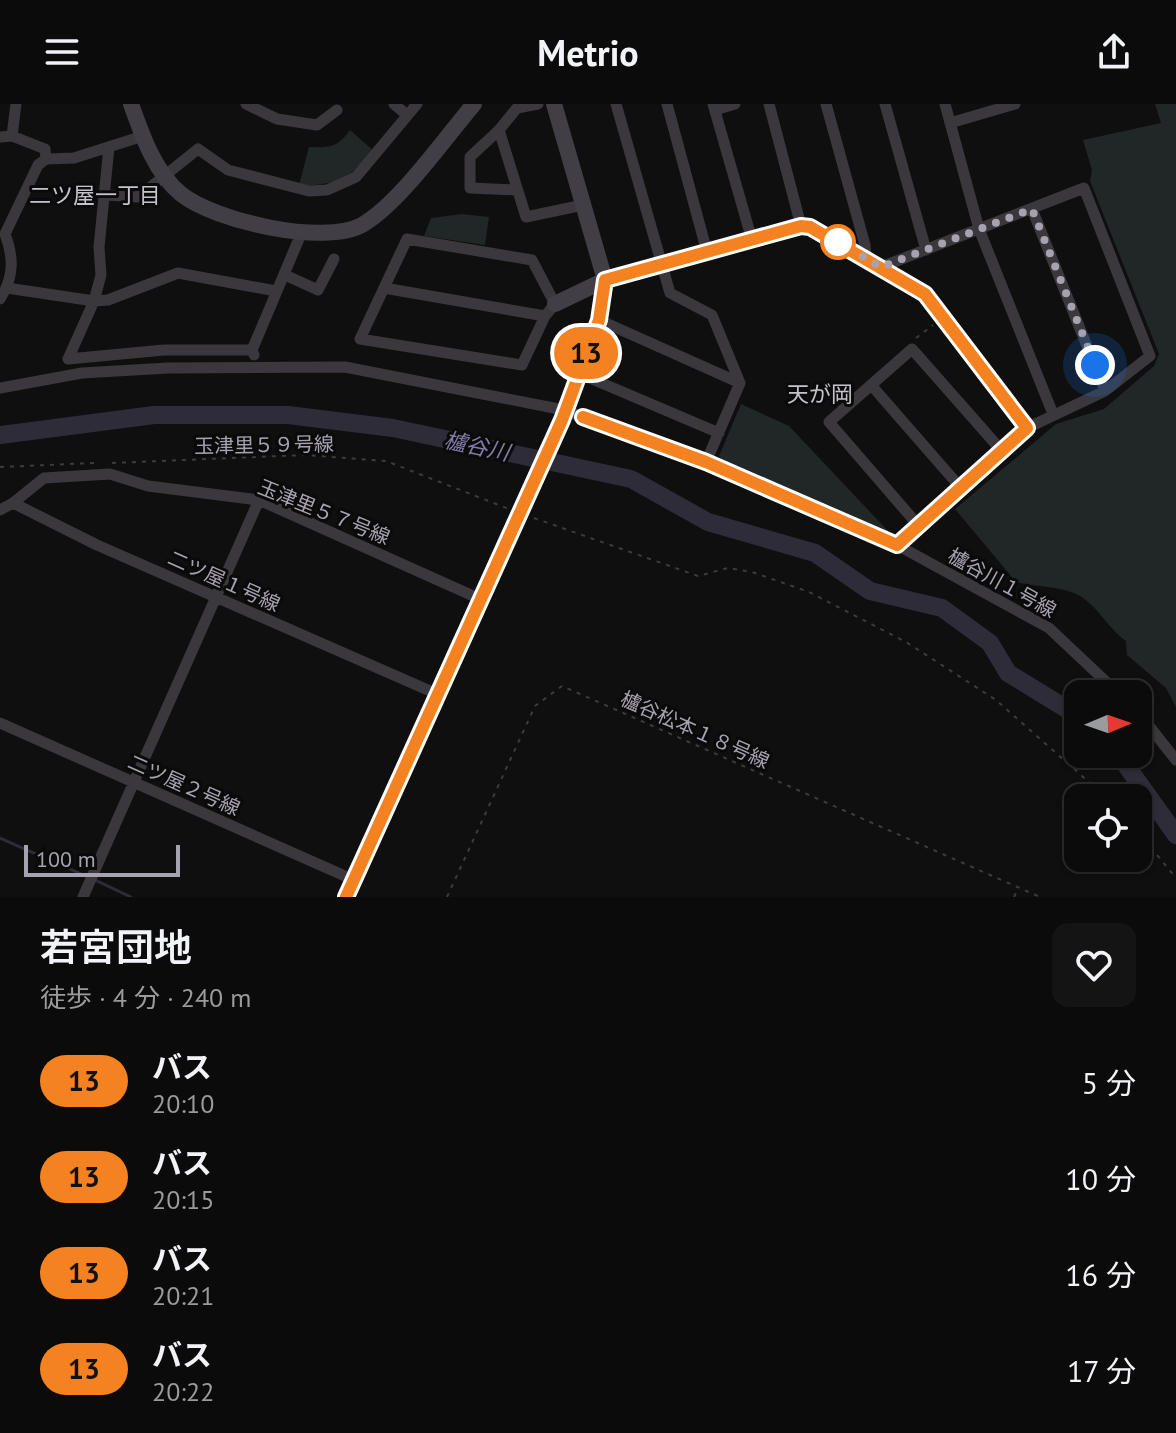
<!DOCTYPE html>
<html lang="ja">
<head>
<meta charset="utf-8">
<style>
  body { margin:0; font-family:"PT Sans","Noto Sans JP",sans-serif; background:#151415; color:#f1f3f6; height:100vh; display:flex; flex-direction:column; font-size:30px; white-space:nowrap }
  * { box-sizing:border-box; margin:0 }
  p { font-size:26px; color:#9a9b9d }
  .icon { flex:none; width:44px; height:44px; fill:none; stroke:currentColor; stroke-width:2; stroke-linecap:round; stroke-linejoin:round }
  .map { position:relative; height:793px; overflow:hidden }
  .drawer { display:flex; flex-direction:column; background:#0c0b0c; flex:1 }
  .drawer>* { flex:none }
  .badge { padding:0 16px; border-radius:26px; font-size:28px; line-height:52px }
  .needle { width:52px; rotate:88deg }
  .fabs { position:absolute; left:1064px; top:576px; display:grid; gap:16px }
  .fabs a { display:grid; place-items:center; width:88px; height:88px; border-radius:16px; background:#0c0b0c; box-shadow:0 2px 6px #0004,0 0 0 2px #2c2b2d; font-size:40px }
  .scale { position:absolute; left:24px; bottom:20px; width:156px; box-sizing:border-box; padding-left:8px; border:4px solid #a7a2b0; border-top:0; font-size:22px; line-height:28px; white-space:nowrap; color:#a7a2b0; -webkit-text-stroke:6px #0b0a0b; paint-order:stroke }
  .you { position:absolute; width:40px; height:40px; margin:-20px; border:6px solid #fff; border-radius:50%; background:#1a73e8; box-shadow:0 0 0 12px #1a73e833 }
  .map>.badge { position:absolute; translate:-50% -50%; box-shadow:0 0 0 4px #fff }
  .round { display:grid; place-items:center; flex:none; width:84px; height:84px; border-radius:16px; background:#151415 }
  .overview { display:flex; align-items:center; justify-content:space-between; height:136px; padding:0 40px }
  h1 { font-size:38px; font-weight:600; line-height:60px }
  ul { padding:0; list-style:none }
  li { display:flex; align-items:center; gap:24px; height:96px; padding:0 40px }
  li div { flex:1 }
  li b { display:block; font-size:30px }
  li em { font-style:normal }
  li .badge { min-width:88px; font-weight:700; text-align:center }
  header { display:flex; justify-content:space-between; align-items:center; height:104px; padding:0 40px; background:#0c0b0c; font-size:36px; font-weight:600 }
  .map>svg:first-child { display:block }
  .green { fill:#202726 }
  .lines { fill:none; stroke-linecap:round; stroke-linejoin:round }
  .stream { stroke:#2e2c39; stroke-width:3 }
  .river { stroke:#2e2c39; stroke-width:18 }
  .path { stroke:#3d3b41; stroke-width:2; stroke-dasharray:4 6; stroke-linecap:butt }
  .street { stroke:#3a383c; stroke-width:11 }
  .secondary { stroke:#413f45; stroke-width:16 }
  .line-casing { stroke:#fff; stroke-width:18 }
  .line { stroke:#f58220; stroke-width:12 }
  .walk { stroke:#a7a2b0; stroke-width:8; stroke-dasharray:0 14.4 }
  .stop-dot { fill:#fff; stroke:#f58220; stroke-width:4 }
  .labels { text-anchor:middle; stroke-width:6; stroke-linejoin:round; paint-order:stroke }
  .street-label { font-size:20px; fill:#a7a2b0; stroke:#0b0a0b }
  .neighbourhood-label { font-size:22px; fill:#c6c2cc; stroke:#0b0a0b }
  .water-label { font-size:22px; font-style:italic; fill:#827ca8; stroke:#0b0a0b }
</style>
</head>
<body>
<header><svg class="icon" aria-label="menu" viewBox="0 0 24 24"><path d="M4 6h16M4 12h16M4 18h16"/></svg>Metrio<svg class="icon" aria-label="share" viewBox="0 0 24 24"><path d="M12 15V3M7 8l5-5 5 5M5 13v7h14v-7"/></svg></header>
<div class="map">
<svg width="1176" height="793" viewBox="0 0 1176 793">
  <rect width="100%" height="100%" fill="#100f10"/>
  <!-- green -->
  <path class="green" d="M1155,0h21v603l-10,-19 -39,-33 -1,-14c-19,-13 -30,-39 -52,-48 -17,-7 -40,-6 -58,-11l-61,-73 101,-85 48,-15 50,-43 5,-12 -69,-173 2,-11 -9,-30 78,-17z
    M350,26l25,22c-22,24 -43,35 -76,33l10,-38c21,1 29,0 41,-17z
    M462,110l27,3 -4,28 -61,-9 7,-18z
    M741,300l48,22 101,107 -167,-71 -4,-6z"/>
  <g class="lines">
    <!-- stream -->
    <path class="stream" d="M0,734l88,39
      M95,776l36,17"/>
    <!-- river -->
    <path class="river" d="M0,331l154,-20h134l105,13 238,51 77,43 107,31 55,38 72,17 48,35 18,30 70,43
      M1118,650l58,81"/>
    <!-- path -->
    <path class="path" d="M916,234l17,-13
      M112,359l193,-8 81,6 123,48
      M0,363l94,-4
      M534,414l164,58 30,-8 24,4 57,20 97,50 90,58 111,98
      M1138,728l38,46
      M447,793l88,-191 27,-20 478,211
      M1014,793l4,-9"/>
    <!-- street -->
    <path class="street" d="M246,0l31,15 40,6 20,-15
      M394,0l13,11
      M538,0l-21,4 -18,22 27,87 57,-12
      M616,0l54,189 42,22 28,68
      M667,0l40,148
      M713,0l39,136
      M769,0l32,122
      M826,0l39,141 1,13
      M885,0l41,146
      M945,0l34,125 74,185
      M715,6l20,-6
      M950,19l65,-19
      M499,26l-29,27v31l47,2
      M12,32l33,13 1,10
      M0,33l12,-1 4,-32
      M109,43l-10,100 2,28 -7,26 -26,58 96,-9h88
      M106,91l32,2 60,-48 30,21 81,21 18,-1 29,-13 61,-73
      M1032,105l73,182
      M407,135l125,21 23,44 -10,12 -23,49 -162,-26z
      M881,163l203,-79 66,168 -45,35 -78,37
      M285,171l33,15 16,-31
      M7,184l87,13 14,-1 70,-27 98,18
      M384,184l161,28
      M0,195c14,-22 14,-41 5,-65l33,-69 8,-6 28,-1 69,-22
      M599,216l141,63 -34,79
      M254,251l-2,-5 49,-116
      M578,269l141,60
      M872,282l88,101
      M0,284l82,-15 86,-5 177,-1 219,43 142,52 191,83 152,83 70,66
      M13,399l31,-25 66,-4 38,12 111,14 221,99
      M0,406l13,-7 84,42 340,149
      M918,421l-89,-103 83,-73 89,101
      M1138,608l38,48
      M0,619l354,157
      M83,793l176,-397"/>
    <!-- secondary -->
    <path class="secondary" d="M131,0c11,31 24,69 50,90 34,27 142,52 181,31 37,-21 83,-87 112,-121
      M555,200l50,-24 196,-54 9,1 115,67 102,134 -130,117
      M346,793l216,-477 37,-100 6,-40 -51,-176"/>
  </g>
  <g class="lines">
    <!-- line casing -->
    <g class="line-casing">
      <path id="line" d="M346,793l216,-477 37,-100 6,-40 196,-54 9,1 115,67 102,134 -130,117 -191,-83 -123,-45"/>
    </g>
    <!-- line -->
    <use href="#line" class="line"/>
    <!-- walk -->
    <path class="walk" d="M838,138l43,25 151,-58 63,156"/>
  </g>
  <!-- markers -->
  <circle class="stop-dot" cx="838" cy="138" r="16"/>
  <g class="labels">
    <!-- street labels -->
    <g class="street-label">
      <text transform="translate(264 341) rotate(-1)" y="7">玉津里５９号線</text>
      <text transform="translate(324 408) rotate(22)" y="7">玉津里５７号線</text>
      <text transform="translate(224 477) rotate(24)" y="7">二ツ屋１号線</text>
      <text transform="translate(1002 479) rotate(29)" y="7">櫨谷川１号線</text>
      <text transform="translate(695 626) rotate(24)" y="7">櫨谷松本１８号線</text>
      <text transform="translate(184 681) rotate(24)" y="7">二ツ屋２号線</text>
    </g>
    <!-- neighbourhood labels -->
    <g class="neighbourhood-label">
      <text x="95" y="99">二ツ屋一丁目</text>
      <text x="820" y="298">天が岡</text>
    </g>
    <!-- water labels -->
    <g class="water-label">
      <text transform="translate(477 342) rotate(12)" y="8">櫨谷川</text>
    </g>
  </g>
</svg>
<div class="fabs">
<a><svg class="needle" viewBox="-14 -14 28 28"><path d="M0-13l5 13h-10z" fill="#e53935"/><path d="M0 13l5-13h-10z" fill="#9a9b9d"/></svg></a>
<a><svg class="icon" aria-label="locate" viewBox="0 0 24 24"><circle cx="12" cy="12" r="6"/><path d="M12 2v4M12 18v4M2 12h4M18 12h4"/></svg></a>
</div>
<div class="scale">100 m</div>
<div class="you" style="left:1095px;top:261px"></div>
<b class="badge" style="left:586px;top:249px;background:#f58220;color:#111">13</b>
</div>
<section class="drawer">
<div class="overview"><div><h1>若宮団地</h1><p>徒歩 · 4 分 · 240 m</p></div><a class="round"><svg class="icon" aria-label="heart" viewBox="0 0 24 24"><path d="M12 20l-8-8c-3-5 5-10 8-4 3-6 11-1 8 4z"/></svg></a></div>
<ul>
<li><span class="badge" style="background:#f58220;color:#111">13</span><div><b>バス</b><p>20:10</p></div><em>5 分</em></li>
<li><span class="badge" style="background:#f58220;color:#111">13</span><div><b>バス</b><p>20:15</p></div><em>10 分</em></li>
<li><span class="badge" style="background:#f58220;color:#111">13</span><div><b>バス</b><p>20:21</p></div><em>16 分</em></li>
<li><span class="badge" style="background:#f58220;color:#111">13</span><div><b>バス</b><p>20:22</p></div><em>17 分</em></li>
</ul>
</section>
</body>
</html>
